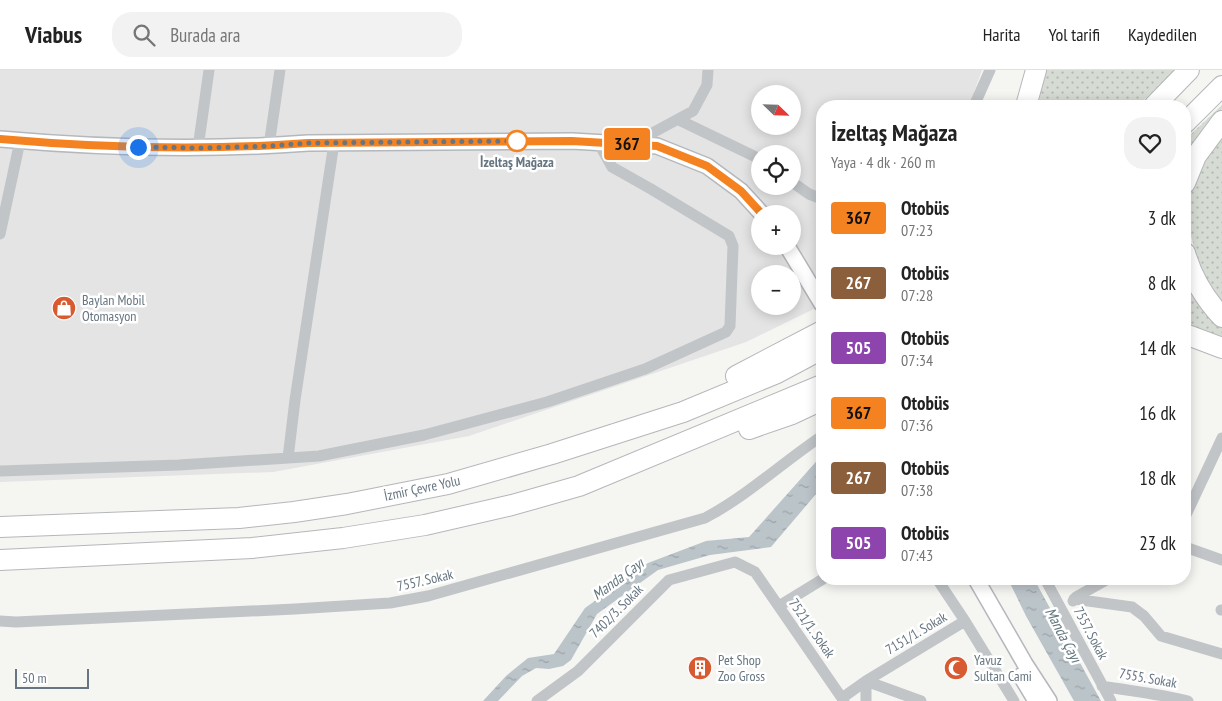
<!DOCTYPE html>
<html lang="tr">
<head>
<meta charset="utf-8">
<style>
  body { margin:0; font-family:"PT Sans Narrow",sans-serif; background:#f2f2f2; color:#222; height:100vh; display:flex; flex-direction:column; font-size:19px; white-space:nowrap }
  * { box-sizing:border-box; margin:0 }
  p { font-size:16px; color:#767676 }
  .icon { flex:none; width:28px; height:28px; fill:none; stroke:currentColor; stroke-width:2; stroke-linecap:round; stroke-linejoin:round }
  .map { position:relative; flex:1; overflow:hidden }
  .sheet { position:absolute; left:816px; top:30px; width:375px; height:485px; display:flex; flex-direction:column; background:#fff; border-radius:20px; box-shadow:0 2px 12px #0003 }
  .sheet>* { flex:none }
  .badge { padding:0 10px; border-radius:4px; font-size:18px; line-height:32px }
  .needle { width:32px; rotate:113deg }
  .tools { position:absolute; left:751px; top:15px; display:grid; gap:10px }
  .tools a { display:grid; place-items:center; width:50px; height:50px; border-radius:50%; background:#fff; box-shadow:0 2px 12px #0003; font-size:25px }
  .scale { position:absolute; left:15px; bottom:12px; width:74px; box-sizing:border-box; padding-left:5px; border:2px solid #667581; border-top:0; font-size:14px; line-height:18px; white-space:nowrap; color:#667581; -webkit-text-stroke:4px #fff; paint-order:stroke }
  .you { position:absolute; width:25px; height:25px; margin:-12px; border:4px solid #fff; border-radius:50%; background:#1a73e8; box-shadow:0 0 0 8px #1a73e833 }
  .map>.badge { position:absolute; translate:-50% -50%; box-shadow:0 0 0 2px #fff }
  .round { display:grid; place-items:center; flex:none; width:52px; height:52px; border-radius:20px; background:#f2f2f2 }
  .overview { display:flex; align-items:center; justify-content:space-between; height:85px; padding:0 15px }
  h1 { font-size:24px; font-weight:800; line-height:38px }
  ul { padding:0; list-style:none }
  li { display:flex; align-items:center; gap:15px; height:65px; padding:0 15px }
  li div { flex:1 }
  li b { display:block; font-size:19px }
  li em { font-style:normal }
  li .badge { min-width:55px; font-weight:700; text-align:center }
  header { display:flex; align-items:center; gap:30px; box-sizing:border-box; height:70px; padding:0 25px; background:#fff; border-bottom:1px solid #e0e0e0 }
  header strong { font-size:24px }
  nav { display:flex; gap:28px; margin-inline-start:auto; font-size:18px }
  .search { width:350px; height:45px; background:#f2f2f2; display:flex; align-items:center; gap:12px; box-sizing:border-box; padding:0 18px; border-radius:20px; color:#767676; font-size:19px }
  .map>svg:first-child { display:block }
  .built { fill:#e3e4e3; fill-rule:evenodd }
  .grass { fill:url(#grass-dots) }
  .water { fill:url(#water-ripples) }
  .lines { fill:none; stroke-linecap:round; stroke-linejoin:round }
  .secondary-casing { stroke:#b4b8bc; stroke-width:18 }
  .highway-casing { stroke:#b4b7ba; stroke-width:22 }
  .street { stroke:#c1c5c8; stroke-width:11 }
  .secondary { stroke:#fff; stroke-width:15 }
  .highway { stroke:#fff; stroke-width:20 }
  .line-casing { stroke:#fff; stroke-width:11 }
  .line { stroke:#f58220; stroke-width:8 }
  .walk { stroke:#667581; stroke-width:5; stroke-dasharray:0 9 }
  .stop-dot { fill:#fff; stroke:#f58220; stroke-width:2.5 }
  .labels { text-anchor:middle; stroke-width:5; stroke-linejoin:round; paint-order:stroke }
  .stop-label { font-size:14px; font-weight:bold; fill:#667581; stroke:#fff }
  .poi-label { font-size:14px; fill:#667581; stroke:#fff; text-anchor:start }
  .street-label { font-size:14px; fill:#667581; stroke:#fff }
  .water-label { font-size:15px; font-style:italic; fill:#62767e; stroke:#fff }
</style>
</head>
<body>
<header>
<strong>Viabus</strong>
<div class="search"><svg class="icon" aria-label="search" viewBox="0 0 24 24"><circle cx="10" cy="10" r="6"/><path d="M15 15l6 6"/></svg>Burada ara</div>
<nav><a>Harita</a><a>Yol tarifi</a><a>Kaydedilen</a></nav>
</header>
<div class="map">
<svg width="1222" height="631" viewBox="0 0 1222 631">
  <defs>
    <pattern id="grass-dots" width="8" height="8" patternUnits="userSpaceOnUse" patternTransform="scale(1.25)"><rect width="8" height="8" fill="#d6dcd3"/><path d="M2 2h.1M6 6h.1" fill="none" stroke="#b1b7b1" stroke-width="1.8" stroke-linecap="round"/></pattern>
    <pattern id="water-ripples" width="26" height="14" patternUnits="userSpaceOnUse" patternTransform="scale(1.25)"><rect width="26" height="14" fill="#bbc4c9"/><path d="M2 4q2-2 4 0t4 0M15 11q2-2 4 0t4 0" fill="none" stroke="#9ca4a9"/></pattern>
  </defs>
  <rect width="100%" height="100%" fill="#f5f5f2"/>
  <!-- built -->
  <path class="built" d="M0,0h982l-13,36h-147v199l-76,37 -277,94 -196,36 -273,10zM760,24h32v32h-32zM760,84h32v32h-32zM760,144h32v32h-32zM760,204h32v32h-32z"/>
  <!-- grass -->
  <path class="grass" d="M1045,0h132l-40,36h-99z
    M1222,35v4l-27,37 -10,19v-25z
    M1222,66v167l-19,-24 -14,-50 2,-40 21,-40z
    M1185,205l37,47v20l-37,-15z"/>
  <!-- water -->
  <path class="water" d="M822,385v32l-51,60 -61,8 -52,15 -61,44 -26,46 -8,6 -14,3 -13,-1 -14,8 -24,25h-15l23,-25 22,-18 26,-4 31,-46 63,-45 58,-22 43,-4z
    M1008,509h26l67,122h-27l-48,-85z"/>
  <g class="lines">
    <!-- secondary casing -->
    <g class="secondary-casing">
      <path id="secondary" d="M0,69c102,9 205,12 308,4l264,-2 85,5 50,20 34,25 21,23
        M787,176l35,58
        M976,509l49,85 24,37
        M1021,606l15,25"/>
    </g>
    <!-- highway casing -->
    <g class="highway-casing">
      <path id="highway" d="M1026,36l10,-36
        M1154,36l35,-36
        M1185,53l37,-37
        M1185,113l11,-27 26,-35
        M1185,183c7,24 20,46 37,64
        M1185,264l37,14
        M736,306l86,-45
        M749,359l43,-15 30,-14
        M0,457l239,-9 55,-6 53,-8 101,-20 104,-30 131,-42 94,-39 45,-24
        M0,490l252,-12 91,-10 82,-13 87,-20 67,-19 243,-101"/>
    </g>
    <!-- street -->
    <path class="street" d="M974,36l16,-36
      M679,50l81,39
      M632,74l61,-33 14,-26 1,-15
      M269,76l11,-76
      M198,78l11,-78
      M792,112l17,12 13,5
      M0,164l20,-93
      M288,388l7,-58 39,-257
      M0,401l179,-6 140,-9 105,-21 123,-33 98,-33 81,-37 4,-6 3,-80 -4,-10 -78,-47 -39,-22 -14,-25
      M1185,447l37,-79
      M1185,477l37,13
      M1045,509l66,122
      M1074,529l58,8 12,9 17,20 61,18
      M1073,531l3,-4 32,-18
      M779,536l44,-27
      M1221,540h1
      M0,551l16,1 279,-13 95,-6 38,-7 277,-78c42,-22 78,-56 117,-82
      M965,551l49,80
      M1102,616c29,5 58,8 86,15
      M842,628l24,-17 99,-60 -28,-42
      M537,631l41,-30 91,-91 66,-18 20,10 89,129
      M866,631v-20l55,20"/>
    <!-- secondary -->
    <use href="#secondary" class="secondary"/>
    <!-- highway -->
    <use href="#highway" class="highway"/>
  </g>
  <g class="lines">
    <!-- line casing -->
    <g class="line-casing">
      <path id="line" d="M0,69c102,9 205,12 308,4l264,-2 85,5 50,20 34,25 21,23"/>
    </g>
    <!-- line -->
    <use href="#line" class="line"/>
    <!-- walk -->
    <path class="walk" d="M138,77l60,1 71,-2 39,-3 209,-2"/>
  </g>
  <!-- icons -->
  <defs>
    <g id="shop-disc" transform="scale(1.25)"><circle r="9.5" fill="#d75a30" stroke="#fff"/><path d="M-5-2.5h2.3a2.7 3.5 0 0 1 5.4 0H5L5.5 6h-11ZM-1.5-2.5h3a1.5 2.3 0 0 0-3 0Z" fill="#fff"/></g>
    <g id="building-disc" transform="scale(1.25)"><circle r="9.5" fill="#d75a30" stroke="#fff"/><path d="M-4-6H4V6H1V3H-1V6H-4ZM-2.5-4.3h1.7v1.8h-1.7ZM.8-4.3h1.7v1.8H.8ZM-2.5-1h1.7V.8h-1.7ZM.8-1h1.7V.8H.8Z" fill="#fff"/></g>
    <g id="mosque-disc" transform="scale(1.25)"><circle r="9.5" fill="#d75a30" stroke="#fff"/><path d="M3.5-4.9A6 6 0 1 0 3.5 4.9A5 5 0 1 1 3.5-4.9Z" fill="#fff"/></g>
  </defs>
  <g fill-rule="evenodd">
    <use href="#shop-disc" x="64" y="238"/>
    <use href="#building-disc" x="700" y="598"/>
    <use href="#mosque-disc" x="956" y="598"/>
  </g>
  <!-- markers -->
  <circle class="stop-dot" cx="517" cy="71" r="10"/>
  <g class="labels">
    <!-- stop labels -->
    <g class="stop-label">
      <text x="517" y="97">İzeltaş Mağaza</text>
    </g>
    <!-- poi labels -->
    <g class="poi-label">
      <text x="82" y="235">Baylan Mobil<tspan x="82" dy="16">Otomasyon</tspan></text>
      <text x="718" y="595">Pet Shop<tspan x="718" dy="16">Zoo Gross</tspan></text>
      <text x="974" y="595">Yavuz<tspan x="974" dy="16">Sultan Cami</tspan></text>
    </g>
    <!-- street labels -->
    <g class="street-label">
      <text transform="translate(422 418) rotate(-12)" y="5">İzmir Çevre Yolu</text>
      <text transform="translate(425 510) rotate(-13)" y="5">7557. Sokak</text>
      <text transform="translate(616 541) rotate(-45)" y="5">7402/3. Sokak</text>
      <text transform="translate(812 558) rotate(55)" y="5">7521/1. Sokak</text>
      <text transform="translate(916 563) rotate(-31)" y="5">7151/1. Sokak</text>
      <text transform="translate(1091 563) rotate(62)" y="5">7557. Sokak</text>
      <text transform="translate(1148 608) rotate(10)" y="5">7555. Sokak</text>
    </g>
    <!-- water labels -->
    <g class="water-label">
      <text transform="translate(618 509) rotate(-36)" y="5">Manda Çayı</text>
      <text transform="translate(1063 565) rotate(62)" y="5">Manda Çayı</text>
    </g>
  </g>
</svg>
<div class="tools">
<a><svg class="needle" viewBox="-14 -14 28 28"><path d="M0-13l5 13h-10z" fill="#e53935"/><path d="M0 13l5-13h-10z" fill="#767676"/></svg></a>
<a><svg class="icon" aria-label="locate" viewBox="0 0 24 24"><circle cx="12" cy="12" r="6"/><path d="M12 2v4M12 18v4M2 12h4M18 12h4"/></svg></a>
<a>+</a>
<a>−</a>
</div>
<div class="scale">50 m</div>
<div class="you" style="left:138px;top:77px"></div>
<b class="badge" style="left:627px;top:74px;background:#f58220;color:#111">367</b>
<section class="sheet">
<div class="overview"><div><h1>İzeltaş Mağaza</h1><p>Yaya · 4 dk · 260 m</p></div><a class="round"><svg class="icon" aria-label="heart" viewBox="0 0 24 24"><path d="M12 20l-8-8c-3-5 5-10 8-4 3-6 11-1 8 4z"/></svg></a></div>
<ul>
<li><span class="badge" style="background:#f58220;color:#111">367</span><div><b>Otobüs</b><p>07:23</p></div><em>3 dk</em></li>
<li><span class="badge" style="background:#8b5e3c;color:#fff">267</span><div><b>Otobüs</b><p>07:28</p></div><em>8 dk</em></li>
<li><span class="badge" style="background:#8e44ad;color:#fff">505</span><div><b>Otobüs</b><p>07:34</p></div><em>14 dk</em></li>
<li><span class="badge" style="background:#f58220;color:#111">367</span><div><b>Otobüs</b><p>07:36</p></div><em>16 dk</em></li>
<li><span class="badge" style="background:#8b5e3c;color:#fff">267</span><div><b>Otobüs</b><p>07:38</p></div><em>18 dk</em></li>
<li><span class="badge" style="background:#8e44ad;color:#fff">505</span><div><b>Otobüs</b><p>07:43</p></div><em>23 dk</em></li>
</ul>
</section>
</div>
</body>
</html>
